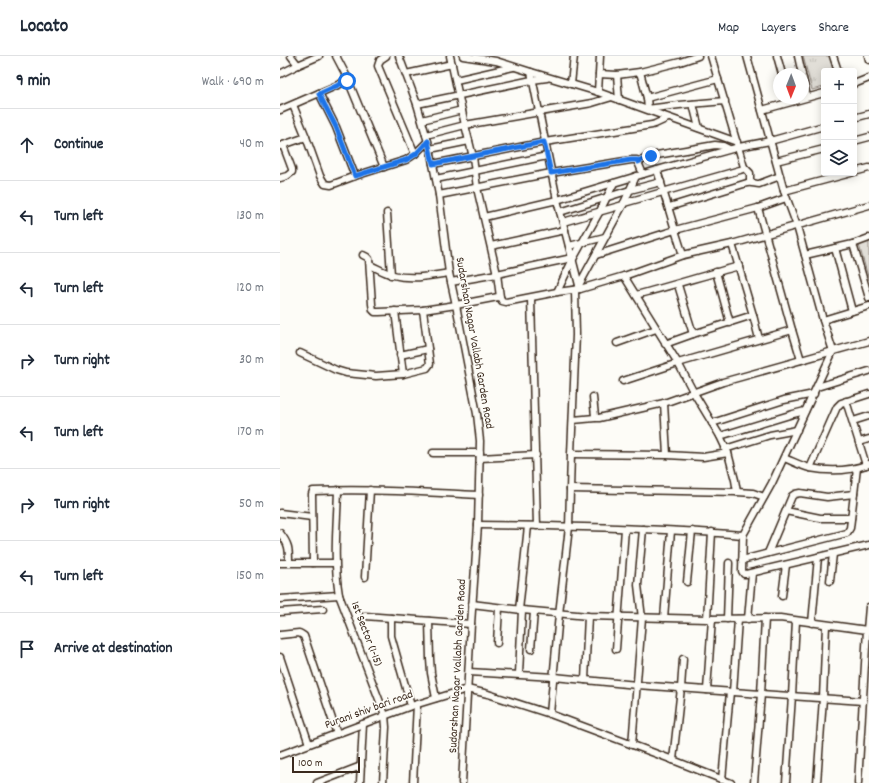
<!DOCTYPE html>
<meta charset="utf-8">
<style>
body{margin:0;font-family:Dekko,sans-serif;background:#f2f2f3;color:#1f2937}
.controls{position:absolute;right:12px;top:12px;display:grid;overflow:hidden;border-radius:4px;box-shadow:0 2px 10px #0003}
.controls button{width:36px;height:36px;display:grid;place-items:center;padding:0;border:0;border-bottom:1px solid #e0e1e3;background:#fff;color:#1f2937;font:20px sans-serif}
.compass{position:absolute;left:493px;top:12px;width:36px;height:36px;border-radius:50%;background:#fff;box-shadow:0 2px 10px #0003;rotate:181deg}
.scale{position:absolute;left:12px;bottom:10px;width:68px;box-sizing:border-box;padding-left:4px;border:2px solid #3b2a1e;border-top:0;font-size:11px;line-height:14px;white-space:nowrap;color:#3b2a1e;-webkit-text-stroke:3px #fdfcf7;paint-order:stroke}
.stop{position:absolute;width:12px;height:12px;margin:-9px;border:3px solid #1a73e8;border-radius:50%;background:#fff}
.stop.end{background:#1a73e8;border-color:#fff;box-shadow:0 1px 4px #0008}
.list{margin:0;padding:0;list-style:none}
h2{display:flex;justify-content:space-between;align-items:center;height:52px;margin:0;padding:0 16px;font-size:17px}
h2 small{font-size:13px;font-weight:400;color:#747a83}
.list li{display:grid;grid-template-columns:26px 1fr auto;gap:12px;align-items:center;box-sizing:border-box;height:72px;padding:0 16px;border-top:1px solid #e0e1e3}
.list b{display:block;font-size:15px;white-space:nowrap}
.list em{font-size:13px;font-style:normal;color:#747a83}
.icon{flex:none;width:22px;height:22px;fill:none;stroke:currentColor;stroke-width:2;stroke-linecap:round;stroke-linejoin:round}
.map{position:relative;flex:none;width:589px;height:727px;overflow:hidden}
header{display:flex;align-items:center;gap:24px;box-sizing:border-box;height:56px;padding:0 20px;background:#fff;border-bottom:1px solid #e0e1e3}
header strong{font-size:19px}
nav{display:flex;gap:22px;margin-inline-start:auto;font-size:14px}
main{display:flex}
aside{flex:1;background:#fff}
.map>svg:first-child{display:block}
.park{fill:url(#park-tufts);stroke:#8e847a}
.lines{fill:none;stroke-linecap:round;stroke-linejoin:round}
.minor-casing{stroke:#3b2a1e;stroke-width:9}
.minor{stroke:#fdfcf7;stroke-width:6}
.route{stroke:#1a73e8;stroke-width:5}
.labels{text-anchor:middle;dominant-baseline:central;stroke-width:3.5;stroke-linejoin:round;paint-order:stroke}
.street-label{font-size:12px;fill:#3b2a1e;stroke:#fdfcf7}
</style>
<header>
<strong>Locato</strong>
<nav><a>Map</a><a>Layers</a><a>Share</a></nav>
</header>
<main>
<aside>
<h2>9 min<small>Walk · 690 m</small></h2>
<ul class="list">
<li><svg class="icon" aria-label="ahead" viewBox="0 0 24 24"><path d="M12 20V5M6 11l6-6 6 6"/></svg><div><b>Continue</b></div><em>40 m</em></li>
<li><svg class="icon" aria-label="left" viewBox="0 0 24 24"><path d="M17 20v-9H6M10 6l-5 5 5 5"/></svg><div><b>Turn left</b></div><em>130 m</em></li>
<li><svg class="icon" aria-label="left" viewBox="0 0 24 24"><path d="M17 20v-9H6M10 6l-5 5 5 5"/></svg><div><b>Turn left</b></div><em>120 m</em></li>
<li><svg class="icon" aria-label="right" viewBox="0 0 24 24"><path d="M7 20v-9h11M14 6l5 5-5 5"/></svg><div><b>Turn right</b></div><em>30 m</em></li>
<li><svg class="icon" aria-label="left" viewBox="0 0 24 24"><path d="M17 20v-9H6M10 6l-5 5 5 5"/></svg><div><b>Turn left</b></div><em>170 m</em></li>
<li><svg class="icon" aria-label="right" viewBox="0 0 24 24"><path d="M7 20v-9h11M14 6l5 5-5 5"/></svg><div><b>Turn right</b></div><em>50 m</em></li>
<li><svg class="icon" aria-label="left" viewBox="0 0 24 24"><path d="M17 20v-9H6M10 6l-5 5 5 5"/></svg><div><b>Turn left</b></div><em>150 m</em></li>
<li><svg class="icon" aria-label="arrive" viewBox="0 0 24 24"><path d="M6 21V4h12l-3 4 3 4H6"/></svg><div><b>Arrive at destination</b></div></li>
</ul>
</aside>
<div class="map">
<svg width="589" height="727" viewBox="0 0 589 727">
<defs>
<pattern id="park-tufts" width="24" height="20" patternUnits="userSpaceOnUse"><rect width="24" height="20" fill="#e1ded7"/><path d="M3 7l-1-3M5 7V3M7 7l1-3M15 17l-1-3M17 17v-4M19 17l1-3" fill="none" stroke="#c2bfb8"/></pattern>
</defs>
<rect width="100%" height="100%" fill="#fdfcf7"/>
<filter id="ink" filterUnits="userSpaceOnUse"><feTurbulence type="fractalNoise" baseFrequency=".025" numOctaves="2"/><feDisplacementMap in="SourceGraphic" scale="8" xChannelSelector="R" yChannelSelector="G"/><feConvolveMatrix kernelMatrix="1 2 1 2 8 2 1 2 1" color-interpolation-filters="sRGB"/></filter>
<g filter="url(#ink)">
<g class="park">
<path d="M523 0H550L553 15H544V31L532 34Z"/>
<path d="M589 186V224L579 189Z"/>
</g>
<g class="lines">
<g class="minor-casing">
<g id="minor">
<path d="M11 0 18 9 39 0"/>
<path d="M106 0 100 4 98 10 135 98"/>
<path d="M119 0 137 48 150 93 159 139 169 217 176 249 197 358 200 385 198 469 191 568 182 727"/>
<path d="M170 0 185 69 193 101 197 132 217 218 220 241"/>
<path d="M183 0 216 5 251 16 277 144 300 233"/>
<path d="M467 0 504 135 517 170 543 264 553 295 492 427 463 479 462 515 464 518H466L589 489"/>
<path d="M497 0 502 18"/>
<path d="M518 0 522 18"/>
<path d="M553 0 558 15"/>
<path d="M588 0 589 4"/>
<path d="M251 16 318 36 373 56 457 86"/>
<path d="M360 16 367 42 368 53"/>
<path d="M0 18 18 9"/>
<path d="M126 18 172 8"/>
<path d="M319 18 337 19 360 16 400 6 418 0"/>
<path d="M337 19 339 44"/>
<path d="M523 22 527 41"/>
<path d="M68 24 104 111"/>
<path d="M176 24 233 11"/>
<path d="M291 28 294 0"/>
<path d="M574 28 589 22"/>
<path d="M318 36 320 0"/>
<path d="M39 37 56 71 75 120"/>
<path d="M367 42 374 40 438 23"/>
<path d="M137 48 252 24 267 22"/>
<path d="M413 48 419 72"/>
<path d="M13 49 26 81 40 120 45 128 51 129 75 120 126 104 135 98 148 85"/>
<path d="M367 53 399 49 445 45"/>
<path d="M0 54 67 25 68 24 66 19 56 0"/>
<path d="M482 54 544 37"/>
<path d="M574 62 589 58"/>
<path d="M142 64 182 54"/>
<path d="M146 79 185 69 312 47 332 41"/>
<path d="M574 85 589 81"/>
<path d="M0 90 26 81"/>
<path d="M150 93 189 85"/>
<path d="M496 105 544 93"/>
<path d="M358 106 371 100 435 89 443 90 449 93"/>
<path d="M153 108 265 86 372 69 375 68 388 62"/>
<path d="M464 111 470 117V126"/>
<path d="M377 114 395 174 403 199"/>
<path d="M574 116 589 112"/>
<path d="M0 122 7 120 12 116V113L3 89"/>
<path d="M156 123 267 100"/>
<path d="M504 135 571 117"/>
<path d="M159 139 271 117 351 104H357L363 118"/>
<path d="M344 147 460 114 463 113 464 111 431 0"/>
<path d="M389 151 467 127C472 126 475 128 479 128L500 120"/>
<path d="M478 152 506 142"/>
<path d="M280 156 350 134 381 126"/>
<path d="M107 157 111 219"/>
<path d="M204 161 277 144 377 114 459 91 490 85 544 70"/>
<path d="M283 166 343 149"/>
<path d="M452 188 473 259 479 283"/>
<path d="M573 188 589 242"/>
<path d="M211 190 285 174"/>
<path d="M289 190 325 181"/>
<path d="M555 192 572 255"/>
<path d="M83 199 87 201 89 203 92 248 93 254 95 256H99L143 254 176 249 218 241H220L222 245 226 246 277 236 300 233 344 220 398 307 414 337 440 380 448 397 455 424 457 436"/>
<path d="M316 199 395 174 478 152 512 274 521 304"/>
<path d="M525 199 573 188 589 182"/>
<path d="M90 209C97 212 105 217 113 219 131 224 151 220 169 217"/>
<path d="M436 216 450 267"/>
<path d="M344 220 403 199 452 188 589 149"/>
<path d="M171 226 217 218 292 202"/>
<path d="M299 229 344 147 356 120"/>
<path d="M398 229 413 278"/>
<path d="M277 236 293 203 320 155 334 127"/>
<path d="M356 239C391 230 425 219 459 210"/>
<path d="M251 242 257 470"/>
<path d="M115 255 123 318"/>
<path d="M543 264 589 250"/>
<path d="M337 287 376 273"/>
<path d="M385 288 413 278 473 259"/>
<path d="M20 297 56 314 66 317 96 320 123 318 147 312 150 308 143 254"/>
<path d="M120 299 148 293"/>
<path d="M343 325 398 307 512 274"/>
<path d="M537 331 589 315"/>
<path d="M313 341 315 360 317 362H319L384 347 443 326 589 285"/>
<path d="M566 345 586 409"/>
<path d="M384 347 387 399"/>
<path d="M293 364 315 362"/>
<path d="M573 365 589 360"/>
<path d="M432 367 504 344 534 338"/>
<path d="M440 380 513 358 525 355"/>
<path d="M579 386 589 383"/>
<path d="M445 393 490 379 517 374"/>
<path d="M153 397H200"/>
<path d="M291 398 387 399 423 401 448 397"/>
<path d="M200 402 256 399"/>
<path d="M504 402C512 405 521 410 530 412 550 416 570 415 589 408"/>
<path d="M530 412 557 351 561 347 589 338"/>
<path d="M290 433 457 436 473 437 484 441"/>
<path d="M58 434C57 469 53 504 59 539L105 659 106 671 103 727"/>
<path d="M506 455 540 462H571"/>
<path d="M0 457 32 461"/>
<path d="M198 469C287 470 375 472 463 479"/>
<path d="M0 477C9 488 9 493 9 506"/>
<path d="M488 497 512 440 515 438 520 437 547 441 574 438"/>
<path d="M462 504 567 477 570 472 577 412"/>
<path d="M0 507H55"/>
<path d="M33 507 32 438 33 435H34C89 433 144 436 199 439"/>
<path d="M85 521 90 434"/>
<path d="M550 525 553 498"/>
<path d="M407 526 412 475"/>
<path d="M502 540 506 509"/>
<path d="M0 543 59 539"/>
<path d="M192 548 242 554 308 560 427 563 500 562 587 574"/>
<path d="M239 554 248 470"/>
<path d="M0 556 43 553"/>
<path d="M85 560 191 568"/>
<path d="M111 562V580L131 650"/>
<path d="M384 562 391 475"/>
<path d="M427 563 432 476"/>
<path d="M447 563 449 507"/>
<path d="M468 563 472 517"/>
<path d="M149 565 150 603 151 617 156 642"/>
<path d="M532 567 538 501"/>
<path d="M0 579 19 577 21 578 24 580 57 678"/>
<path d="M217 587 219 552"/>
<path d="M251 593 254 556"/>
<path d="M336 593 345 473"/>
<path d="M0 601 29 688"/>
<path d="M189 616 274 621 357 629 481 638 583 645"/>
<path d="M239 618 242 554"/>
<path d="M305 624 308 560"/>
<path d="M427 634 432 563"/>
<path d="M453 636 458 563"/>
<path d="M270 658 279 558 289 471 291 398 296 279 295 234"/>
<path d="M352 689 362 562 358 529 363 473"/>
<path d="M0 699 131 650 187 633 208 638 270 658 393 704 451 727"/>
<path d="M393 704 401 632 403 603"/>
<path d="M442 724 450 636"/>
<path d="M37 727 81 710"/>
<path d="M80 727 83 668"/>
<path d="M133 727 137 648"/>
<path d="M474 727 481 638 485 562"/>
<path d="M506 727 512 640 516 565"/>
<path d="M537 727 543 642 546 569"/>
<path d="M578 727 587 574 589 551"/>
</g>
</g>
<use href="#minor" class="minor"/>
</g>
</g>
<g class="lines" filter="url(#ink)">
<path class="route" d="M67 25 39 38 56 71 75 120 126 104 136 98 148 85 153 108 264 86 271 117 351 104H357L358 106 371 100"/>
</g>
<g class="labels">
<g class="street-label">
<text transform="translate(194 287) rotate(80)">Sudarshan Nagar Vallabh Garden Road</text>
<text transform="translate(86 578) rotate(69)">1st Sector (1-15)</text>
<text transform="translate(178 610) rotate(-87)">Sudarshan Nagar Vallabh Garden Road</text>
<text transform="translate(89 654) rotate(-20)">Purani shiv bari road</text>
</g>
</g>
</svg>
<div class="controls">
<button>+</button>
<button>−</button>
<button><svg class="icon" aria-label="layers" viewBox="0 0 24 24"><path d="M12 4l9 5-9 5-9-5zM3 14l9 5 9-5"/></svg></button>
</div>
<svg class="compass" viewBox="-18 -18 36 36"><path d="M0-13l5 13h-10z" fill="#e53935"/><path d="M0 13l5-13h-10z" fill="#747a83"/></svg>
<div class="scale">100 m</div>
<div class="stop" style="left:67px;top:25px"></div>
<div class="stop end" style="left:371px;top:100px"></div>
</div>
</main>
